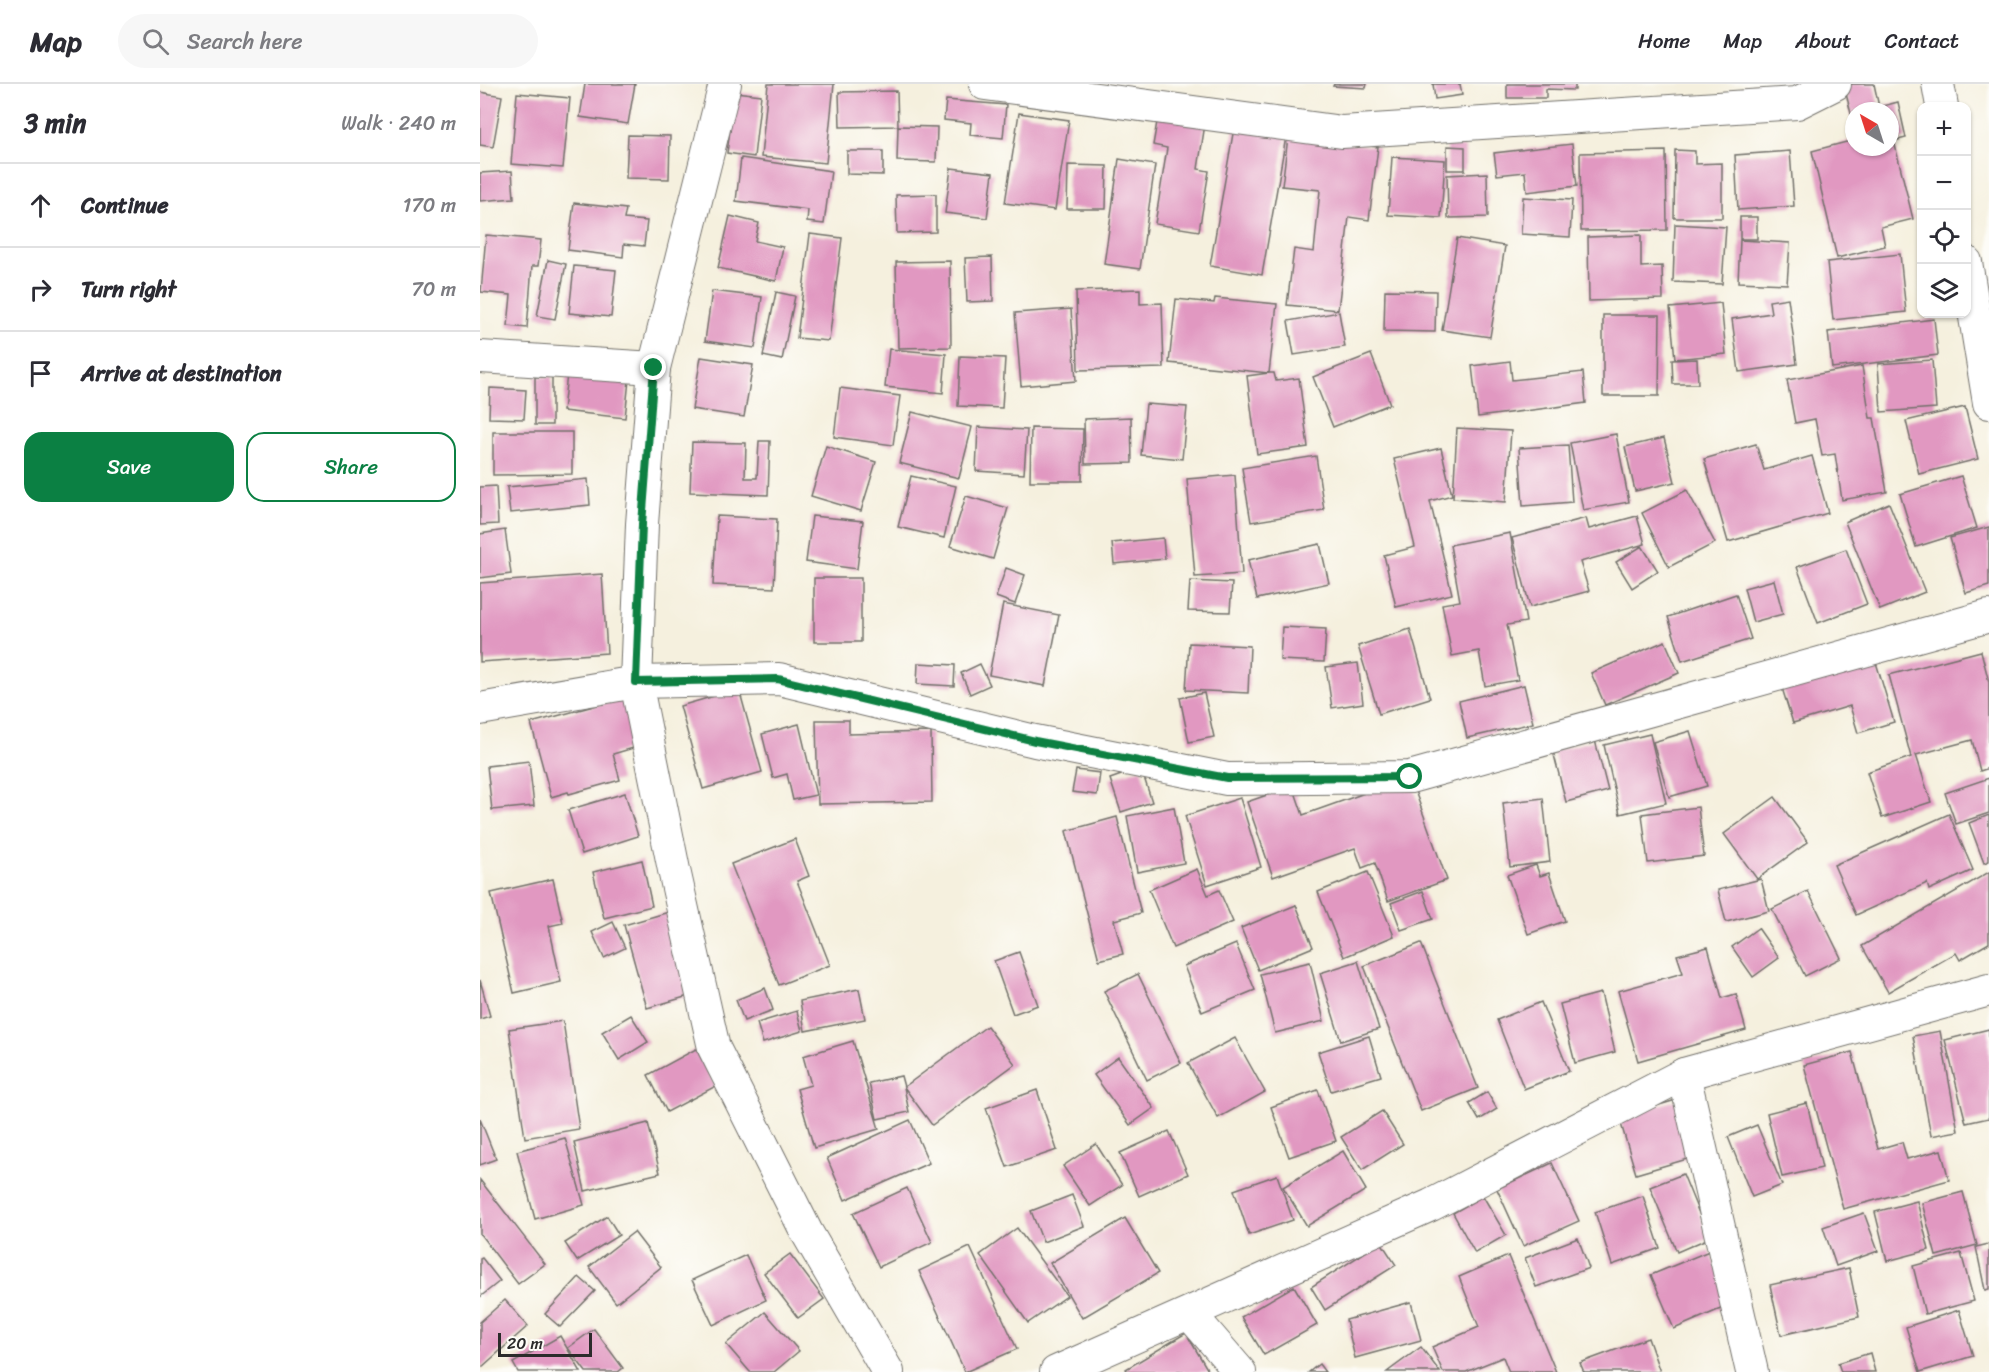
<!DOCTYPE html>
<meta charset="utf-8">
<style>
body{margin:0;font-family:Sriracha,sans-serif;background:#f7f7f7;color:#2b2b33}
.controls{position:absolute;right:18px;top:18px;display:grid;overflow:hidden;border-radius:12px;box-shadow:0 2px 4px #0004}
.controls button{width:54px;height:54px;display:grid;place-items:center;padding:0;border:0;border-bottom:2px solid #e1e1e2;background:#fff;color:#2b2b33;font:30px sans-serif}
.compass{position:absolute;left:1365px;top:18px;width:54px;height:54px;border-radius:50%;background:#fff;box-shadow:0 2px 4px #0004;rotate:321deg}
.scale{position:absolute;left:18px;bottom:15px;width:94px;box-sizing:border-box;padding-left:6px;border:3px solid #2b2b2b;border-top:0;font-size:16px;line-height:21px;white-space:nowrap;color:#2b2b2b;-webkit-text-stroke:4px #fdfcf7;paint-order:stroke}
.stop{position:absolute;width:18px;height:18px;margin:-14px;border:4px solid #0b8043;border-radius:50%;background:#fff}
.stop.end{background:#0b8043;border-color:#fff;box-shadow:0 2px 6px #0008}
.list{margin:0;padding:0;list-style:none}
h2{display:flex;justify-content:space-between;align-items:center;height:78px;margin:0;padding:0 24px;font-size:26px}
h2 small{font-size:20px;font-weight:400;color:#7c7c81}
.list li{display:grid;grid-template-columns:39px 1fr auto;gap:18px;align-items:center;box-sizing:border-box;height:84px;padding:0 24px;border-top:2px solid #e1e1e2}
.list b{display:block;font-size:22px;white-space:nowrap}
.list em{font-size:20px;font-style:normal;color:#7c7c81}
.actions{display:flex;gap:12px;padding:18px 24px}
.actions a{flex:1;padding:14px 0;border:2px solid #0b8043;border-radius:18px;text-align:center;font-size:21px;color:#0b8043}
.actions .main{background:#0b8043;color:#fff}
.icon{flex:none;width:33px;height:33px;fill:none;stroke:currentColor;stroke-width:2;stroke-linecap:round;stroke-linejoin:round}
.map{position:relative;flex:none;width:1509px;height:1288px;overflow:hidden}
header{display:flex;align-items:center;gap:36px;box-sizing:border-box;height:84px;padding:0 30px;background:#fff;border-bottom:2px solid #e1e1e2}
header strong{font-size:28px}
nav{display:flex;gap:33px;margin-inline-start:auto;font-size:21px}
.search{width:420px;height:54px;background:#f7f7f7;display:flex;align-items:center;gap:15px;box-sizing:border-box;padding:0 21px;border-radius:33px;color:#7c7c81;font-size:22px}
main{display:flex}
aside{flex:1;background:#fff}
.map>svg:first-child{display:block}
.building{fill:#e198c1}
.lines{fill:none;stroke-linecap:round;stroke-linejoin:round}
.minor-casing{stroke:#72706a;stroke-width:34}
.minor{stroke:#fff;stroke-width:32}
.route{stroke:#0b8043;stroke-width:8}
</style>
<header>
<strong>Map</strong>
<div class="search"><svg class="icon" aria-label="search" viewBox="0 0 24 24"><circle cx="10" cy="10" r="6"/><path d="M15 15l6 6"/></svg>Search here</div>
<nav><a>Home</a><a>Map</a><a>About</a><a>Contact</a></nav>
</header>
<main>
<aside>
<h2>3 min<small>Walk · 240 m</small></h2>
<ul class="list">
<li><svg class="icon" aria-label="ahead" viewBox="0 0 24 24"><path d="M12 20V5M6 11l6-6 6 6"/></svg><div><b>Continue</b></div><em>170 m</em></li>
<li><svg class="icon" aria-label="right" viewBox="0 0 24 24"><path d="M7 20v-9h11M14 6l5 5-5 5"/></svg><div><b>Turn right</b></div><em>70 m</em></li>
<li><svg class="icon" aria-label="arrive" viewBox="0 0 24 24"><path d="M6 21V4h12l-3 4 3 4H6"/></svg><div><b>Arrive at destination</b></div></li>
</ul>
<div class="actions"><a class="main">Save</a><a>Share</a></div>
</aside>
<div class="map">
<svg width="1509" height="1288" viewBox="0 0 1509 1288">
<rect width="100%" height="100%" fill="#fdfcf7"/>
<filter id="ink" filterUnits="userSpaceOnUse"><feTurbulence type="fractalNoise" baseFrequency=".0167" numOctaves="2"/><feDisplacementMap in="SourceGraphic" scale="12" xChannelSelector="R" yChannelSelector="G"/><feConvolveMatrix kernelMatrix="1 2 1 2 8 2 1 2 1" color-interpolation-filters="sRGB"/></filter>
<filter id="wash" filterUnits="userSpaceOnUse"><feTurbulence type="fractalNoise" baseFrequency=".008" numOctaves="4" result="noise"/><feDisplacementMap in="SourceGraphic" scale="24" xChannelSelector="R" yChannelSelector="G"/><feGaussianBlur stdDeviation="1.35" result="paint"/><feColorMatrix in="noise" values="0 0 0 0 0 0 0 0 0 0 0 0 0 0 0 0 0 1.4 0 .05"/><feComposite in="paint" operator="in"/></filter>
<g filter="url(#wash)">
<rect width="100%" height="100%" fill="#f5f0de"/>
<g id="blocks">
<g class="building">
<path d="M105 0H155L148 40 100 33Z"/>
<path d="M288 0H354L346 79 281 73Z"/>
<path d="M854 0H887L886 4 853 2Z"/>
<path d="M953 0H980L982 11 955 15Z"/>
<path d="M1027 0H1095V6L1066 5V14H1027Z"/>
<path d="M1369 0H1394L1399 23 1418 18 1426 54 1414 57 1433 135 1401 143 1405 162 1357 174 1332 67 1374 56V63H1410V27H1374L1373 38 1364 1Z"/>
<path d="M417 7 418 42 360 43 359 8Z"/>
<path d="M0 8 22 12 13 63 0 61Z"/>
<path d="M255 8 281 11 274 73 247 69Z"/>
<path d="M37 9 90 14 83 84 31 80Z"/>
<path d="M466 16 526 21 523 54 490 51 491 39 464 36Z"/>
<path d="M539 29 589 36 575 126 525 119Z"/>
<path d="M678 32 725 40 718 85 729 87 719 147 675 140 687 64 673 61Z"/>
<path d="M755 38 807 47 782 191 730 182Z"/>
<path d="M418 42 457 43 456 78 417 77Z"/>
<path d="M148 51 190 52 189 95 146 94Z"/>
<path d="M808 53 898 63 889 136 869 133 858 226 807 221 814 165 834 168 840 106 802 102Z"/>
<path d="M1092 60 1097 102 1047 108 1045 88 1017 91 1014 69Z"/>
<path d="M967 62 985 63V86H967Z"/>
<path d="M1195 66 1215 67V80L1242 79V134H1194Z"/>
<path d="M367 67H403V91L367 90Z"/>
<path d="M1186 67 1187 146 1101 147 1100 69Z"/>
<path d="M1310 67 1314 122 1258 126 1255 71Z"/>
<path d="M912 73 965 76 961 134 908 131Z"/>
<path d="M261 74 351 87 344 140 327 138 328 126 256 117Z"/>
<path d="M639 75 675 81 660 185 624 180Z"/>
<path d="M588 81 627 82 626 125H587Z"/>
<path d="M471 84 513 89 507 134 465 129Z"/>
<path d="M32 87 34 114 0 117V89Z"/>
<path d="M1007 89 1008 133 968 134 967 91Z"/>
<path d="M456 110V148L417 149 416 111Z"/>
<path d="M1043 113 1092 116 1090 153 1041 150Z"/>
<path d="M94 119 146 125 144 135 167 137 164 162 144 160 143 173 88 166Z"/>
<path d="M250 132 279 139 275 157 303 163 296 197 238 184Z"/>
<rect x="1260" y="133" width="17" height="22"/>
<path d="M1195 140 1246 143 1242 200 1193 198Z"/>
<path d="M330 150 362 154 349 257 317 254Z"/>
<path d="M6 151 61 156 58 182H52L47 244 28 242 31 211 1 208Z"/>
<path d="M1161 151V183L1182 182 1183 215 1109 217 1108 153Z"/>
<path d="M977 154 1025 162 1010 253 962 246Z"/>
<path d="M1260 156 1310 159 1307 200 1258 198Z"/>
<path d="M1420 170 1426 228 1353 236 1347 178Z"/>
<path d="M512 173 513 217 487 218 485 174Z"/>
<path d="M68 176 86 180 75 235 57 232Z"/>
<path d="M470 177 471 263 418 264 416 178Z"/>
<path d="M94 182 136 186 131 233 89 229Z"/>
<path d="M660 205V220L682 219 684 284 598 286 596 207Z"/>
<path d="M905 206 956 207 955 248 904 247Z"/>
<path d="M232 207 282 213 275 264 225 257Z"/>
<path d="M296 208 315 212 302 276 283 272Z"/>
<path d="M735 214 797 220 789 289 689 279 696 215 734 219Z"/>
<path d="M1308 214 1317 280 1259 288 1252 235 1291 229 1289 217Z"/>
<path d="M1241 219 1246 270 1195 275 1190 224Z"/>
<path d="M591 225 596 297 541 302 535 229Z"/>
<path d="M859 228 865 263 814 271 808 237Z"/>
<path d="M1123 231H1180L1179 312H1123Z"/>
<path d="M1454 235 1458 271 1352 284 1348 248Z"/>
<path d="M409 265 466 270 463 309 405 303Z"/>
<path d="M891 270 910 320 853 343 833 293Z"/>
<path d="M480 272 525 274 522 324 478 322Z"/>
<path d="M221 273 273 281 264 333 212 325Z"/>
<path d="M1217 275 1218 300H1193L1192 276Z"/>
<path d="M1452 276 1456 324 1401 328 1398 280Z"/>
<path d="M1030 277 1032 296 1103 288 1106 319 998 333 992 282Z"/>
<path d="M1382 282 1390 334H1394L1407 408 1362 416 1355 370 1342 372 1335 335 1315 339 1307 296Z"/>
<path d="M789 289H794L796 297 819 294 828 363 777 370 767 292Z"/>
<path d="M87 290 149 296 145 334 83 327Z"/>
<rect x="55" y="293" width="17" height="48"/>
<path d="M10 304 46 306 44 335 9 334Z"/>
<path d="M360 304 420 312 413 361 354 353Z"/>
<path d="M666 320 707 323 702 375 661 371Z"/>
<path d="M1485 323 1498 375 1439 390 1426 337Z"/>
<path d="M432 328 492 343 479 394 419 379Z"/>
<path d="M651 333 652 379 605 380 604 335Z"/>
<path d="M498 343 547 346 544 390 496 387Z"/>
<path d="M551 344 603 345 602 397H550Z"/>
<path d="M977 344 1031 347 1026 418 973 414Z"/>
<path d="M13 348H92V390L13 391Z"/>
<path d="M1136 350 1149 418 1103 426 1090 359Z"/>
<path d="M1184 354 1195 398 1155 407 1145 363Z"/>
<path d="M279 357H290L288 411 210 408 212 358 266 359 265 394H277Z"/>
<path d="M1276 360 1284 386 1332 372 1348 429 1248 458 1224 375Z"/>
<path d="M1088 361 1092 418 1043 422 1039 364Z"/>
<path d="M346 362 396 378 381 427 331 412Z"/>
<path d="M961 364 972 411 950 417 972 510 916 523 904 471 935 463 914 375Z"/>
<path d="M836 372 844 426 771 438 762 384Z"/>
<path d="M755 391 762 490 715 493 707 395Z"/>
<path d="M431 392 476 402 464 454 418 443Z"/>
<path d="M1481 392 1497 444 1436 463 1420 410Z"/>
<path d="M108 395 110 421 30 429 27 403Z"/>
<path d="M16 402 18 440 0 441V403Z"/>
<path d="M1207 406 1235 459 1189 483 1162 429Z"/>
<path d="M486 412 528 424 513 475 470 462Z"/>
<path d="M1409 419 1445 508 1400 526 1365 438Z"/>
<path d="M237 432 297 435 294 504 233 501Z"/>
<path d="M332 432 383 437 377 485 326 478Z"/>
<path d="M1157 432 1165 460 1100 478 1109 507 1050 523 1032 454 1106 434 1109 445Z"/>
<path d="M1509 443V502L1486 509 1470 454Z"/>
<path d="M25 446 31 490 0 494V450Z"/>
<path d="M1030 449 1046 538 1027 541 1038 596 1005 602 999 567 972 572 962 520 980 517 970 461Z"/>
<path d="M683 454 685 475 634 480 632 459Z"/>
<path d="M840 460 849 499 777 515 768 476Z"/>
<path d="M1162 462 1178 487 1152 504 1136 478Z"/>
<path d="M1366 465 1387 520 1338 539 1317 483Z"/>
<path d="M526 484 545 491 535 520 516 513Z"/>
<path d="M122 490 127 569 0 578V499Z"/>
<rect x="334" y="494" width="47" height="64"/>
<path d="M1294 496 1303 530 1273 538 1264 504Z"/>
<path d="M710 497 752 499 750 528 708 527Z"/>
<path d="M1256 510 1271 555 1202 577 1188 533Z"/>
<path d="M523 520 579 531 565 602 509 591Z"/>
<path d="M802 543 846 545 844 578 800 576Z"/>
<path d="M930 545 950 614 899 630 878 562Z"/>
<path d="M1185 557 1199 589 1125 621 1111 589Z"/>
<path d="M709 559 770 562 768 609 706 606Z"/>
<path d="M1501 567 1509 598V684L1500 687 1492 656 1436 671 1451 718 1402 734 1387 688 1431 673 1409 591Z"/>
<path d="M1395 575 1414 638 1378 649 1370 622 1313 639 1302 604Z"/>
<path d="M438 579 475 581 474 602 437 600Z"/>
<path d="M878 579 883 619 852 624 846 583Z"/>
<path d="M500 580 510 601 490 610 481 589Z"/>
<path d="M1044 601 1053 639 987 654 979 617Z"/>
<path d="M259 605 282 688 223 705 200 622Z"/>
<path d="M724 609 734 653 709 658 700 614Z"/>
<path d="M147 613 160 662 133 670 140 696 89 710 88 708 71 713 51 639Z"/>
<path d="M336 636H369V650L451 648 452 718 338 720Z"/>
<path d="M319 640 336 711 313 716 307 690 293 694 282 650Z"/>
<path d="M1210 647 1227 702 1189 713 1173 658Z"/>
<path d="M1170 650 1186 719 1140 730 1124 661Z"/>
<path d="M1115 656 1128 707 1086 718 1073 667Z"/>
<path d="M49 677 54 722 12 726 7 682Z"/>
<path d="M661 684 672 718 641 728 630 695Z"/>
<path d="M596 686 620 689 617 711 592 708Z"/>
<path d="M930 693 967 796 908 817 895 779 882 784 875 764 793 793 767 718 813 702 823 731Z"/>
<path d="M1509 694V729L1476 740 1465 709Z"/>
<path d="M145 709 158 752 102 770 88 726Z"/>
<path d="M1295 713 1328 758 1277 795 1244 750Z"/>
<path d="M760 714 781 783 727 801 705 732Z"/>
<path d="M1063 714 1070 778 1030 783 1023 719Z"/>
<path d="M694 723 704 779 657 788 647 732Z"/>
<path d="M1218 723 1224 772 1168 779 1162 730Z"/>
<path d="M1469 730 1493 786 1449 806 1447 799 1376 831 1354 781Z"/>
<path d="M1509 731V777L1504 779 1489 739Z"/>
<path d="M637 733 661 829 634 836 643 870 619 876 586 747Z"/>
<path d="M315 755 329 792 317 797 350 881 299 901 251 780Z"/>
<path d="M162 776 172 822 124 834 113 788Z"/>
<path d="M1056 781 1060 792 1069 789 1085 837 1048 850 1027 791Z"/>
<path d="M717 785 728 811 739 806 753 838 693 864 669 806Z"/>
<path d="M888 788 914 852 864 873 838 808Z"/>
<path d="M1509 788V859L1480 876 1476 869 1408 908 1382 862Z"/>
<path d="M73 795 83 839 69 842 81 898 34 909 11 809Z"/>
<path d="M1281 795 1289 827 1246 838 1238 806Z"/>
<path d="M943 807 953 835 921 846 911 819Z"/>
<path d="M1328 807 1361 874 1325 892 1292 825Z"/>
<path d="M816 821 833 863 778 886 761 844Z"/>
<path d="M189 828 212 911 167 924 144 841Z"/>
<path d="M133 838 145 864 124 874 112 848Z"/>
<path d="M1278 844 1299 874 1273 893 1252 863Z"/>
<path d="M941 859 998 1004 941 1027 884 882Z"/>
<path d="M756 860 775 906 722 928 704 882Z"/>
<path d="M1228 863 1242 914 1256 910 1266 946 1158 977 1138 907 1203 889 1197 871Z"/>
<path d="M539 868 558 921 533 930 514 877Z"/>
<path d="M878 877 899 945 861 957 840 889Z"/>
<path d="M830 878 844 937 795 949 780 890Z"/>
<path d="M658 890 701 979 667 996 624 907Z"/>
<path d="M0 896 10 932 0 935Z"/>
<path d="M285 904 293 926 264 937 256 916Z"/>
<path d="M379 905 385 935 325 947 320 917Z"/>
<path d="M1121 909 1135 968 1095 979 1080 920Z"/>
<path d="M1061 918 1089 987 1044 1005 1017 936Z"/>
<path d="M317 927 322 947 283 959 277 939Z"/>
<path d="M151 931 168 958 139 976 122 948Z"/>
<path d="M83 937 99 1045 45 1054 29 945Z"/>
<path d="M507 942 535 980 452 1041 424 1003 429 1028 397 1035 389 999 421 992 424 1003Z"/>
<path d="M1509 945V1034L1486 1039 1465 956Z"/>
<path d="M1460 947 1478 1047 1451 1052 1433 952Z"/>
<path d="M889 952 901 992 851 1007 838 968Z"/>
<path d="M755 954 785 1008 738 1034 708 979Z"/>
<path d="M373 957 399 1045 334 1064 317 1005 331 1001 323 972Z"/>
<path d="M216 965 236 1002 187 1028 168 991Z"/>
<path d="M1372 968 1398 1065 1422 1058 1427 1075 1461 1066 1469 1096 1363 1125 1324 981Z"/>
<path d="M638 973 674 1024 650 1041 614 991Z"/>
<path d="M557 1006 577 1066 527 1083 506 1024Z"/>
<path d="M838 1006 856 1057 809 1073 791 1023Z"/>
<path d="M1007 1008 1017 1025 999 1036 989 1019Z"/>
<path d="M1196 1016 1214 1073 1156 1090 1139 1033Z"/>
<path d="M1327 1019 1342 1084 1302 1093 1287 1029Z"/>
<path d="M902 1027 923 1060 882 1086 861 1053Z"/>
<path d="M0 1035 16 1075 0 1081Z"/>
<path d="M430 1036 449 1079 365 1116 347 1074Z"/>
<path d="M168 1039 180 1089 105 1107 94 1058Z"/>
<path d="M1277 1041 1302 1101 1272 1113 1248 1053Z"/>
<path d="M689 1047 708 1090 659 1112 640 1069Z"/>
<path d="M85 1054 104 1121 55 1135 37 1067Z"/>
<path d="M616 1060 642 1101 610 1122 583 1082Z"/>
<path d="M863 1067 886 1106 827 1142 803 1103Z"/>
<path d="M1072 1079 1099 1137 1043 1162 1017 1105Z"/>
<path d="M1203 1090 1229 1154 1197 1168 1170 1103Z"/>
<path d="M797 1091 813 1136 769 1151 754 1106Z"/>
<path d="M0 1096 65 1180 38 1200 0 1150Z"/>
<path d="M427 1104 452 1158 399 1183 373 1129Z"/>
<path d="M1483 1108 1497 1161 1456 1172 1442 1119Z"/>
<path d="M592 1111 604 1142 563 1158 551 1127Z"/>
<path d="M1003 1112 1026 1151 995 1169 973 1129Z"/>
<path d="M1163 1112 1180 1164 1132 1181 1115 1128Z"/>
<path d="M1437 1117 1449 1166 1407 1177 1395 1128Z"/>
<path d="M1384 1129 1398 1167 1356 1182 1343 1143Z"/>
<path d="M127 1132 139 1151 97 1177 85 1159Z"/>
<path d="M645 1134 678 1189 602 1234 570 1179Z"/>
<path d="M537 1144 587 1212 548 1239 500 1171Z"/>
<path d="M154 1148 181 1183 136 1219 109 1183Z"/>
<path d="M1098 1154 1109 1184 1056 1203 1045 1174Z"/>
<path d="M901 1158 916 1181 845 1226 831 1203Z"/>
<path d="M1509 1160V1205L1505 1206 1496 1163Z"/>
<path d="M490 1163 537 1265 485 1288 439 1187Z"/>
<path d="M1229 1167 1252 1220 1194 1245 1171 1191Z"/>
<path d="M1481 1169 1494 1217 1445 1230 1433 1182Z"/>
<path d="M310 1170 344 1215 318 1234 284 1189Z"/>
<path d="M266 1171 286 1216 233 1241 212 1196Z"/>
<path d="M1028 1172 1076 1288H1029L1023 1273 986 1288H963L952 1263 999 1243 979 1193Z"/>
<path d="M2 1174 20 1197 0 1213V1175Z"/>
<path d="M1369 1184 1379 1233 1301 1251 1290 1201Z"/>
<path d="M99 1193 115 1207 80 1243 65 1230Z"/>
<path d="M814 1202 837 1241 784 1271 761 1233Z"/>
<path d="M25 1216 48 1242 2 1283 0 1281V1238Z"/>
<path d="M931 1218 941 1256 875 1274 866 1236Z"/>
<path d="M1479 1226 1493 1272 1440 1288 1426 1243Z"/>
<path d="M285 1228 319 1267 294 1288H270L246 1260Z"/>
<path d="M114 1245 143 1284 138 1288H106L88 1264Z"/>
<path d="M706 1249 729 1288H648L646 1285Z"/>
<path d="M80 1252 101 1288H38L33 1279Z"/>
<path d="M1168 1254 1180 1288H1104L1100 1279Z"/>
<path d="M941 1263 960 1288H907Z"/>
<path d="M1390 1269 1395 1288H1361L1358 1279Z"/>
<path d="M839 1280 845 1288H829Z"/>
</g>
</g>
</g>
<g filter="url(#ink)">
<use href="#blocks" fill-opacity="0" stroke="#72706a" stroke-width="1.5"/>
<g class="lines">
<g class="minor-casing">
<g id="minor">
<path d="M245 0 174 284 162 440 156 598 194 786 234 964 326 1147 408 1288"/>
<path d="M505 0 862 48 1317 19 1355 0"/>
<path d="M1458 0 1462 22"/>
<path d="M1486 178 1509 319"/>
<path d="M0 273 174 284"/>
<path d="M0 625 156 598 299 595 555 657 747 695 930 693 1509 532"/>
<path d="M1204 990 1272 1288"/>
<path d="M710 1230 760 1288"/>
<path d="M576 1288 951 1121 1204 990 1509 906"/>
</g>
</g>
<use href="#minor" class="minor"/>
</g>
</g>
<g class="lines" filter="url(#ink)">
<path class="route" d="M174 284 162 440 156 598 298 595 555 657 747 694 930 693"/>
</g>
</svg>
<div class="controls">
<button>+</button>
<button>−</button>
<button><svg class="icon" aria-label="locate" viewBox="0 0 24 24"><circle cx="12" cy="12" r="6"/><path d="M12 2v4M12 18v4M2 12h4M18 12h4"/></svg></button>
<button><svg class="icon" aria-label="layers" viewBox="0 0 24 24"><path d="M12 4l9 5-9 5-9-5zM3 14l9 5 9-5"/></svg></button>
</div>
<svg class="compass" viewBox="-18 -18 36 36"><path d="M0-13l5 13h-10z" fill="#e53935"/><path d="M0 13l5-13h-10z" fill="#7c7c81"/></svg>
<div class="scale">20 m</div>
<div class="stop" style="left:930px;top:693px"></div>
<div class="stop end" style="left:174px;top:284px"></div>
</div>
</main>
